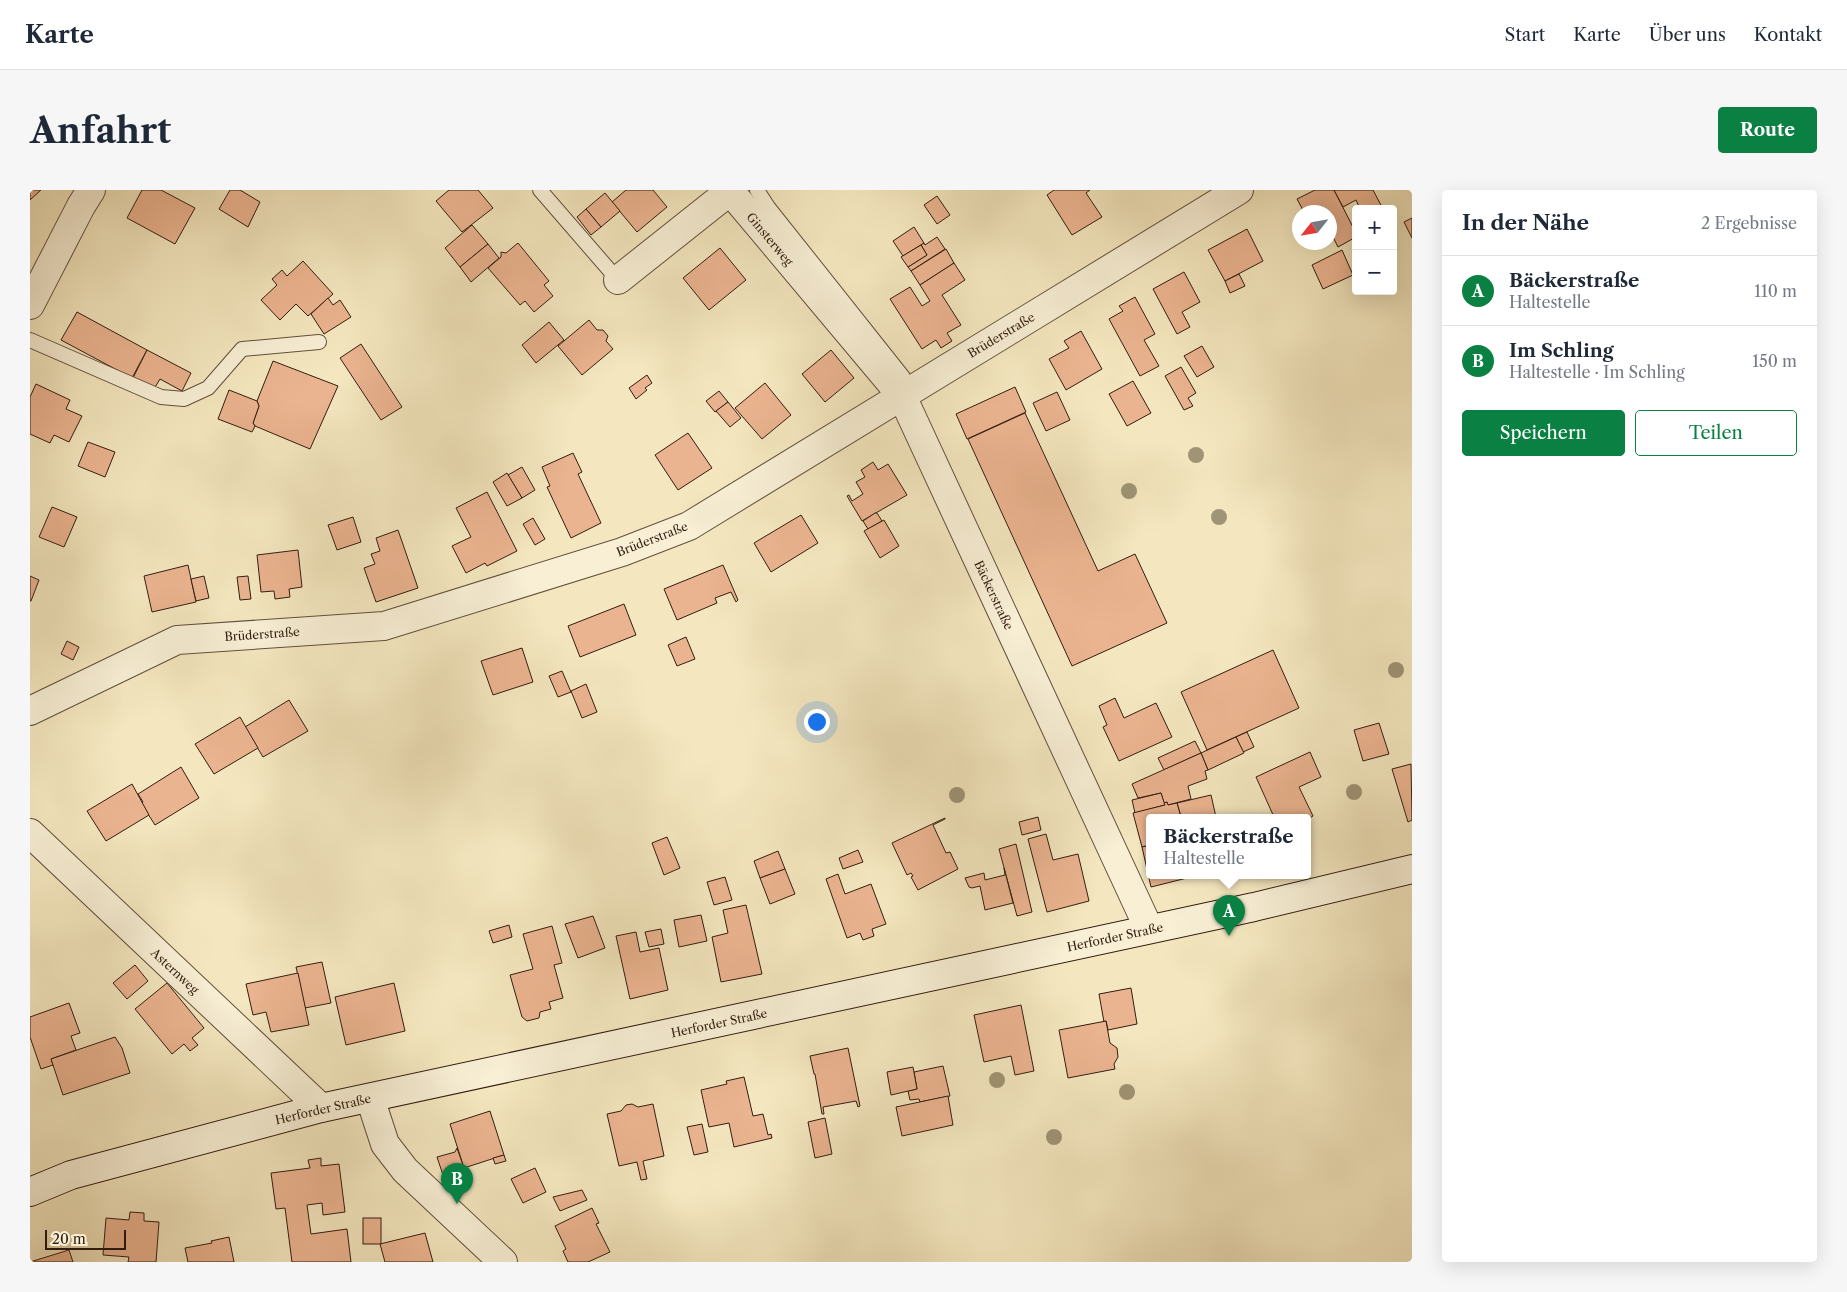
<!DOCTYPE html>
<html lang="de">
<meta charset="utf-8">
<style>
body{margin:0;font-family:"Libre Caslon Text",serif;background:#f6f6f7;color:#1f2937}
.controls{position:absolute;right:15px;top:15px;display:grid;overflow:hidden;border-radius:5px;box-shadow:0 5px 20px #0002}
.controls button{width:45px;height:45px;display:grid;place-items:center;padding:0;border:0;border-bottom:1px solid #e0e1e3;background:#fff;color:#1f2937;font:25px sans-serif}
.compass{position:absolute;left:1262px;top:15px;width:45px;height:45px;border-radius:50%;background:#fff;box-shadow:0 5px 20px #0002;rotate:239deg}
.scale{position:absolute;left:15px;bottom:12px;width:81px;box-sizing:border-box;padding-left:5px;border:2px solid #321d10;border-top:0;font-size:14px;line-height:18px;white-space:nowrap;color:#321d10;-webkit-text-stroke:4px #f8efd5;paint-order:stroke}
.you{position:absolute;left:786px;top:531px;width:18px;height:18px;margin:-12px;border:4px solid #fff;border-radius:50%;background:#1a73e8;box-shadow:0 0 0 8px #1a73e833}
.badge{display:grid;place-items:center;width:32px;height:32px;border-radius:50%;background:#0b8043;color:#fff;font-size:16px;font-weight:700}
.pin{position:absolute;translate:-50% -41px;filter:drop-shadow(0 1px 2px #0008)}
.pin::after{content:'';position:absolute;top:26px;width:18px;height:15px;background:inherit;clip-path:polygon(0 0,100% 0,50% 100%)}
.popup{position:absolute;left:1116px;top:624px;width:165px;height:65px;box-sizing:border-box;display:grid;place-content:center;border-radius:5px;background:#fff;filter:drop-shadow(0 1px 4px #0005);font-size:16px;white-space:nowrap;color:#747a83}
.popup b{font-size:19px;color:#1f2937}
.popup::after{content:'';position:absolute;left:50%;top:100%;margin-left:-10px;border:10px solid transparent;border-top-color:#fff}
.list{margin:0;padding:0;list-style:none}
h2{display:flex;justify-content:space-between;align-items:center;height:65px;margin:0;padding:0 20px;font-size:21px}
h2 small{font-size:16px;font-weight:400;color:#747a83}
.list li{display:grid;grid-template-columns:32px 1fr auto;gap:15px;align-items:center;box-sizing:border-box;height:70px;padding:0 20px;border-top:1px solid #e0e1e3}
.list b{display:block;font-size:19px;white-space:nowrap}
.list p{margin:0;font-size:16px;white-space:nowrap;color:#747a83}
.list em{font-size:16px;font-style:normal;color:#747a83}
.actions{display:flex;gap:10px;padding:15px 20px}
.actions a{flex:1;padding:11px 0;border:1px solid #0b8043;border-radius:5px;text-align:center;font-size:18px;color:#0b8043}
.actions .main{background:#0b8043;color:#fff}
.map{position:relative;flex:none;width:1382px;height:1072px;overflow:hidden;border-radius:5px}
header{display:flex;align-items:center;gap:30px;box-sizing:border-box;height:70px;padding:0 25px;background:#fff;border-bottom:1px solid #e0e1e3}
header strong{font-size:24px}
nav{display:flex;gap:28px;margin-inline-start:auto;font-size:18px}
.intro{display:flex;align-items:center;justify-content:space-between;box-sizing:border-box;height:120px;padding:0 30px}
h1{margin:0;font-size:35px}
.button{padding:12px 22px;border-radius:5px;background:#0b8043;color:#fff;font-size:18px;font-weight:700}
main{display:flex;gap:30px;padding:0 30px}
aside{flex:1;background:#fff;border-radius:5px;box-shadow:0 5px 20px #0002}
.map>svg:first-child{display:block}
.building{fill:#ebb490;stroke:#321d10}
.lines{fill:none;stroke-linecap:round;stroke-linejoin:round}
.service-casing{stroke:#62503c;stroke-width:16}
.minor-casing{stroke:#62503c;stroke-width:30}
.secondary-casing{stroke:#321d10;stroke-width:30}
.service{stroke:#f8efd5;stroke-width:14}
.minor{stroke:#f8efd5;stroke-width:28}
.secondary{stroke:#f8efd5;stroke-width:28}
.tree{fill:#9f9475}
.labels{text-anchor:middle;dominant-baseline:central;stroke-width:5;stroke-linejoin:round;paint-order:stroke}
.street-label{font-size:12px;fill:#321d10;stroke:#f8efd5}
</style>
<header>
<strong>Karte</strong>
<nav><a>Start</a><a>Karte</a><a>Über uns</a><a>Kontakt</a></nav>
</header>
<div class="intro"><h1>Anfahrt</h1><a class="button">Route</a></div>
<main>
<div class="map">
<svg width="1382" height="1072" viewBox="0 0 1382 1072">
<rect width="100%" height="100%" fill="#f4e7bf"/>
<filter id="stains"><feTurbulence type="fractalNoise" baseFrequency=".004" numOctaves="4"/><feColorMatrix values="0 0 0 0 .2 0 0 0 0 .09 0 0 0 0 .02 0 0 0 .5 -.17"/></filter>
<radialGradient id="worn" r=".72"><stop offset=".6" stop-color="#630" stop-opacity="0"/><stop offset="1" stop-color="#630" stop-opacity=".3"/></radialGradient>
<g class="building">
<path d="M0 0H11L0 10Z"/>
<path d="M112 0H131L165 18 145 54 97 28Z"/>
<path d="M200 0H210L230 12 218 37 189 19Z"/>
<path d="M419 0H448L463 18 432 42 406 11Z"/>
<path d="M596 0H623L637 17 607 42 582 12Z"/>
<path d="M1024 0H1060L1056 3 1072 27 1042 45 1017 5Z"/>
<path d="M1285 0H1304L1326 43V47L1308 57 1300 41V22H1274L1267 9Z"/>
<path d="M1304 0H1343L1353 19H1330L1326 10 1313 17Z"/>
<path d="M575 3 590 21 571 37 556 19Z"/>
<path d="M907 6 920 25 907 34 894 15Z"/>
<path d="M556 19 571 37 561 45 547 27Z"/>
<path d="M1382 28V48L1374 32Z"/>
<path d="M442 35 458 54 430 77 415 58Z"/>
<path d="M884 37 894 53 873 66 863 51Z"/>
<path d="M1217 39 1233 71 1195 91 1178 60Z"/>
<path d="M907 47 915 59 881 81 878 77 897 65 891 55 894 53 895 55Z"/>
<path d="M488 53 519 91 514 95 523 106 504 122 495 111 490 115 458 78 471 67V62L476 63Z"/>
<path d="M458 54 469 68 441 92 430 77Z"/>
<path d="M891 55 897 65 878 77 871 67Z"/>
<path d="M690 58 716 90 679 120 653 88Z"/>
<path d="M916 59 924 73 890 95 881 81Z"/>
<path d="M1312 60 1323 85 1293 99 1282 75Z"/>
<path d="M273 71 303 104 278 126 266 114 250 130 231 110 247 95 242 89 252 80 257 86Z"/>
<path d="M924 73 935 90 912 105 931 135 917 143 922 151 911 158 906 150 892 159 860 109 880 97 892 116 900 111 890 95Z"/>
<path d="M1154 82 1170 112 1152 122 1160 137 1147 144 1123 99Z"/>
<path d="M1209 84 1215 96 1200 103 1195 91Z"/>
<path d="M1105 107 1125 144 1114 150 1129 176 1110 186 1079 129 1093 121 1089 116Z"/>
<path d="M298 108 303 115 310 110 321 127 294 144 281 124Z"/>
<path d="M47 122 117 160 102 188 31 150Z"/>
<path d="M559 130 567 140H573L578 146 576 151 583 159 552 185 528 156Z"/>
<path d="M519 132 534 150 506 173 492 155Z"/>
<path d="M1051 141 1072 179 1036 200 1019 169 1039 158 1034 151Z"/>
<path d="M331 154 372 217 351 230 310 168Z"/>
<path d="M1172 156 1184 177 1167 187 1154 166Z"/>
<path d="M117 160 161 183 152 201 130 189 124 199 103 188Z"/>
<path d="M801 160 824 188 795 212 772 184Z"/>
<path d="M243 171 308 196 280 259 225 236 223 233 229 216 227 211Z"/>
<path d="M1151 177 1166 203 1158 208 1163 216 1154 220 1135 186Z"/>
<path d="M617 185 622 193 615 198 617 200 606 209 599 198Z"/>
<path d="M1103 191 1121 223 1097 236 1079 204Z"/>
<path d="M735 193 761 225 732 249 705 218Z"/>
<path d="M6 194 40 210 36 219 52 226 39 252 24 245 20 253 0 244V207Z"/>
<path d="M985 197 996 222 937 249 926 224Z"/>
<path d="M199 200 227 211 229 216 223 233 225 236 222 242 188 229Z"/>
<path d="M689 201 698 212 685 222 676 211Z"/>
<path d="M1027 202 1040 230 1016 241 1003 213Z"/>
<path d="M698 212 711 228 700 237 686 221Z"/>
<path d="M995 223 1068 381 1105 364 1137 433 1042 476 938 249Z"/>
<path d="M658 243 682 278 648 300 625 265Z"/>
<path d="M58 252 85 262 75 287 48 276Z"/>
<path d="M543 263 552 282 548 284 571 333 541 348 517 297 520 296 512 277Z"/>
<path d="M843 272 848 280 858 274 877 305 832 331 817 306 819 305 822 311 833 304 826 292 835 287 831 280Z"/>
<path d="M492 277 505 300 492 308 478 285Z"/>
<path d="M477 283 492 308 477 316 463 292Z"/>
<path d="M457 302 487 361 457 376 455 373 436 383 422 356 441 347 426 318Z"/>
<path d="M22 317 47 327 34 357 9 347Z"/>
<path d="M845 323H847L852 331 838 339 833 331Z"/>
<path d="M771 325 788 353 741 382 724 353Z"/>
<path d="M323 327 331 352 307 360 298 335Z"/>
<path d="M503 328 515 349 505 355 493 334Z"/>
<path d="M854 330 869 356 850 368 834 341Z"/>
<path d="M368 340 388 398 346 412 334 378 345 374 341 364 350 361 346 348Z"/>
<path d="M268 360 272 397 259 399 260 407 245 409 244 401 231 402 227 365Z"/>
<path d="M158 375 166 412 122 422 114 386Z"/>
<path d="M693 375 708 410 706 412 701 402 685 408 687 413 647 430 634 399Z"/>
<path d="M0 386 9 390 1 411H0Z"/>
<path d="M174 386 179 408 166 411 161 389Z"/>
<path d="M218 386 221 409 210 410 207 387Z"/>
<path d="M594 414 606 445 550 467 538 436Z"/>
<path d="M656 447 665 469 647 476 638 455Z"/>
<path d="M37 451 49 457 43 470 31 464Z"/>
<path d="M492 458 503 492 463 505 451 471Z"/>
<path d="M1243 460 1269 518 1177 560 1151 502Z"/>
<path d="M532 481 541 502 528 507 519 486Z"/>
<path d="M556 494 567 522 552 528 541 501Z"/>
<path d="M1085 508 1094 528 1126 513 1142 547 1089 571 1073 537 1077 535 1069 516Z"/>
<path d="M259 510 278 541 233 567 215 537Z"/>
<path d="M210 527 228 558 184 584 165 554Z"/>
<path d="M1349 533 1359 564 1333 571 1324 540Z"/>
<path d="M1217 542 1224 557 1213 562 1206 547Z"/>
<path d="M1206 547 1214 563 1178 580 1171 563Z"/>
<path d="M1165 551 1171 563 1134 580 1128 568Z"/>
<path d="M1280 562 1291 587 1269 597 1283 626 1278 629V627H1244L1226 587Z"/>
<path d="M1171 563 1178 580 1175 581 1177 589 1158 596 1161 609 1138 615 1137 612 1134 613 1131 603 1108 608 1102 594Z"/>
<path d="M1381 574 1382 630 1378 632 1362 579Z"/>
<path d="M151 577 169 608 125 635 111 613 113 612 108 604Z"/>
<path d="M102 594 119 625 76 651 57 621Z"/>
<path d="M1131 603 1135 615 1105 623 1102 610Z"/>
<path d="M1181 605 1186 627H1151L1147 613Z"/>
<path d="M1137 612 1138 615 1147 613 1151 627H1120V655L1112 657 1103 623 1135 615 1134 613Z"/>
<path d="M1008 627 1011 640 992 645 989 632Z"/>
<path d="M915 628V629L903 635 916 663 920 662 928 679 888 700 881 687 883 686 881 683 877 685 862 653Z"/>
<path d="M1016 644 1023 670 1048 664 1059 711 1017 722 998 649Z"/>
<path d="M637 647 650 678 634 685 622 653Z"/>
<path d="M986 654 1002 722 987 726 969 659Z"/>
<path d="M1120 655V685H1165V686L1121 697 1112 657Z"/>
<path d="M828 660 833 672 813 679 809 668Z"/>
<path d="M748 661 755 679 730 688 724 671Z"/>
<path d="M974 678 983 713 955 720 950 696 942 698 939 697 935 688 954 683 955 690 975 685Z"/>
<path d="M755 679 765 704 740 714 730 688Z"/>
<path d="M808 684 815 704 841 694 856 734 842 739 844 746 833 750 830 743 817 748 796 689Z"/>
<path d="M695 687 702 710 684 715 677 692Z"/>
<path d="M716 715 732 784 691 792 682 747 698 743 693 720Z"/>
<path d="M671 725 677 751 649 757 644 730Z"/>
<path d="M563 726 575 758 548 768 535 734Z"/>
<path d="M479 735 482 747 463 753 459 741Z"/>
<path d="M522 736 532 773 524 775 533 808 519 812 521 819 510 822 509 828 497 831 492 827 480 785 503 779 493 744Z"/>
<path d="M631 739 634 754 619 757 615 742Z"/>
<path d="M606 742 610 762 629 758 638 800 600 809 586 746Z"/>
<path d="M292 772 301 813 275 818 266 777Z"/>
<path d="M105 775 118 791 97 809 83 793Z"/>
<path d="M268 783 279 835 241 842 236 822 223 825 216 794Z"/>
<path d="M137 793 174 838 162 848 168 855 160 861 154 854 142 864 105 819Z"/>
<path d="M364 793 375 841 316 855 305 807Z"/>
<path d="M1101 798 1107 834 1078 840 1076 831 1074 832 1069 804Z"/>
<path d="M39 813 50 843 41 846 46 860 21 869 23 875 11 879 0 847V827Z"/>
<path d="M991 815 1004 881 985 885 981 866 954 872 944 825Z"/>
<path d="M1076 831 1080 853 1087 858 1088 867 1084 874 1085 879 1038 888 1029 840Z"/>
<path d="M85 847 92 858 100 883 33 905 21 869Z"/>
<path d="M818 858 830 916 828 917 826 911 793 917 794 924H792L785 884H784L780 866Z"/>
<path d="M913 876 920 906 890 912 889 909 880 910 878 901 887 899 884 882Z"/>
<path d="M883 877 887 899 861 905 857 882Z"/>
<path d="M714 887 723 926 733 924 738 945 741 944 742 948 704 957 699 933 679 937 671 900 697 894 696 891Z"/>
<path d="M918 906 923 935 872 946 866 917Z"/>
<path d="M602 914 608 917 623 914 634 966 613 971 617 989 611 990 607 972 589 976 577 924 591 921 596 915Z"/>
<path d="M460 921 474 965 434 978 420 934Z"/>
<path d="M795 928 802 964 785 968 778 932Z"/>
<path d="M672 934 678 962 664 965 657 937Z"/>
<path d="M427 958 434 978 413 985 407 967 425 962Z"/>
<path d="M474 965 476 971 465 974 463 968Z"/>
<path d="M291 968V976L309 974 315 1022 293 1025 292 1013 277 1015 281 1044 317 1039 321 1072H262L255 1018 246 1019 241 983 280 978 278 970Z"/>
<path d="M435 977 439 989 430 992 426 980Z"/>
<path d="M505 978 516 1002 493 1013 481 989Z"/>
<path d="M552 1000 557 1010 530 1021 523 1007Z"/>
<path d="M562 1018 569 1033 566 1034 580 1062 558 1072H538L533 1061 536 1059 525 1036Z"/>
<path d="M100 1022 114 1023V1031L129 1032 126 1072H98L99 1067 73 1065 76 1028 99 1030Z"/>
<rect x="333" y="1028" width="18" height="26"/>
<path d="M395 1043 403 1072H355L350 1054Z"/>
<path d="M199 1047 204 1072H158L155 1058 182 1053 181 1051Z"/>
<path d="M39 1060 43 1072H0Z"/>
</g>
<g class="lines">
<g class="service-casing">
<g id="service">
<path d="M510 0 588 90"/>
<path d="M727 0 738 17 873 187"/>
<path d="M0 150 131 207 154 209 178 198 212 159 289 152"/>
</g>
</g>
<g class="minor-casing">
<g id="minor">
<path d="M588 90 700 1 872 206 1119 739"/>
<path d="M0 115 51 16 61 0"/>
<path d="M0 521 147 450 354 436 592 362 659 336 1209 0"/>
<path d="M0 643 291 918"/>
<path d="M340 908 355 954 375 980 473 1072"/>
</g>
</g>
<g class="secondary-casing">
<path id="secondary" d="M0 1002 41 985 291 918 1224 717 1382 679"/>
</g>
<use href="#service" class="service"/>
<use href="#minor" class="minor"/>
<use href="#secondary" class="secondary"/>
</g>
<g class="tree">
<circle cx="1166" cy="265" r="8"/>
<circle cx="1099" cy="301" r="8"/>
<circle cx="1189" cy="327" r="8"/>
<circle cx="1366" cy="480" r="8"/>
<circle cx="1324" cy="602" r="8"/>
<circle cx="927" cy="605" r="8"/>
<circle cx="967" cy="890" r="8"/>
<circle cx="1097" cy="902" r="8"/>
<circle cx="1024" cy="947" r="8"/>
</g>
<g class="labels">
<g class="street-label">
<text transform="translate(740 49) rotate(50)">Ginsterweg</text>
<text transform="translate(971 145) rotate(-31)">Brüderstraße</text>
<text transform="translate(622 349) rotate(-21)">Brüderstraße</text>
<text transform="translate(964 405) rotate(65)">Bäckerstraße</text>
<text transform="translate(232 444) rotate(-4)">Brüderstraße</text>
<text transform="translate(1085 747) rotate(-12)">Herforder Straße</text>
<text transform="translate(145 781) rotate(43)">Asternweg</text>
<text transform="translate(689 833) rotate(-12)">Herforder Straße</text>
<text transform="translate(293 919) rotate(-13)">Herforder Straße</text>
</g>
</g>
<rect width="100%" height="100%" filter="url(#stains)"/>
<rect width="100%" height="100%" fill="url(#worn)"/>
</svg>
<div class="controls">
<button>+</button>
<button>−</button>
</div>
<svg class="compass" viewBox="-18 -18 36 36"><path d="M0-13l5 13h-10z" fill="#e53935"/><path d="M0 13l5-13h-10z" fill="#747a83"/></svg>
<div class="scale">20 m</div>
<div class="you"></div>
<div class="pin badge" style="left:1199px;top:746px">A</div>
<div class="popup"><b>Bäckerstraße</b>Haltestelle</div>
<div class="pin badge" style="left:427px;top:1014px">B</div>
</div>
<aside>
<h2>In der Nähe<small>2 Ergebnisse</small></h2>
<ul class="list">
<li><span class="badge">A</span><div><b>Bäckerstraße</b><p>Haltestelle</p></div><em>110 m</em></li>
<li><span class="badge">B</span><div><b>Im Schling</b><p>Haltestelle · Im Schling</p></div><em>150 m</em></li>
</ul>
<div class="actions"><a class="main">Speichern</a><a>Teilen</a></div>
</aside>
</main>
